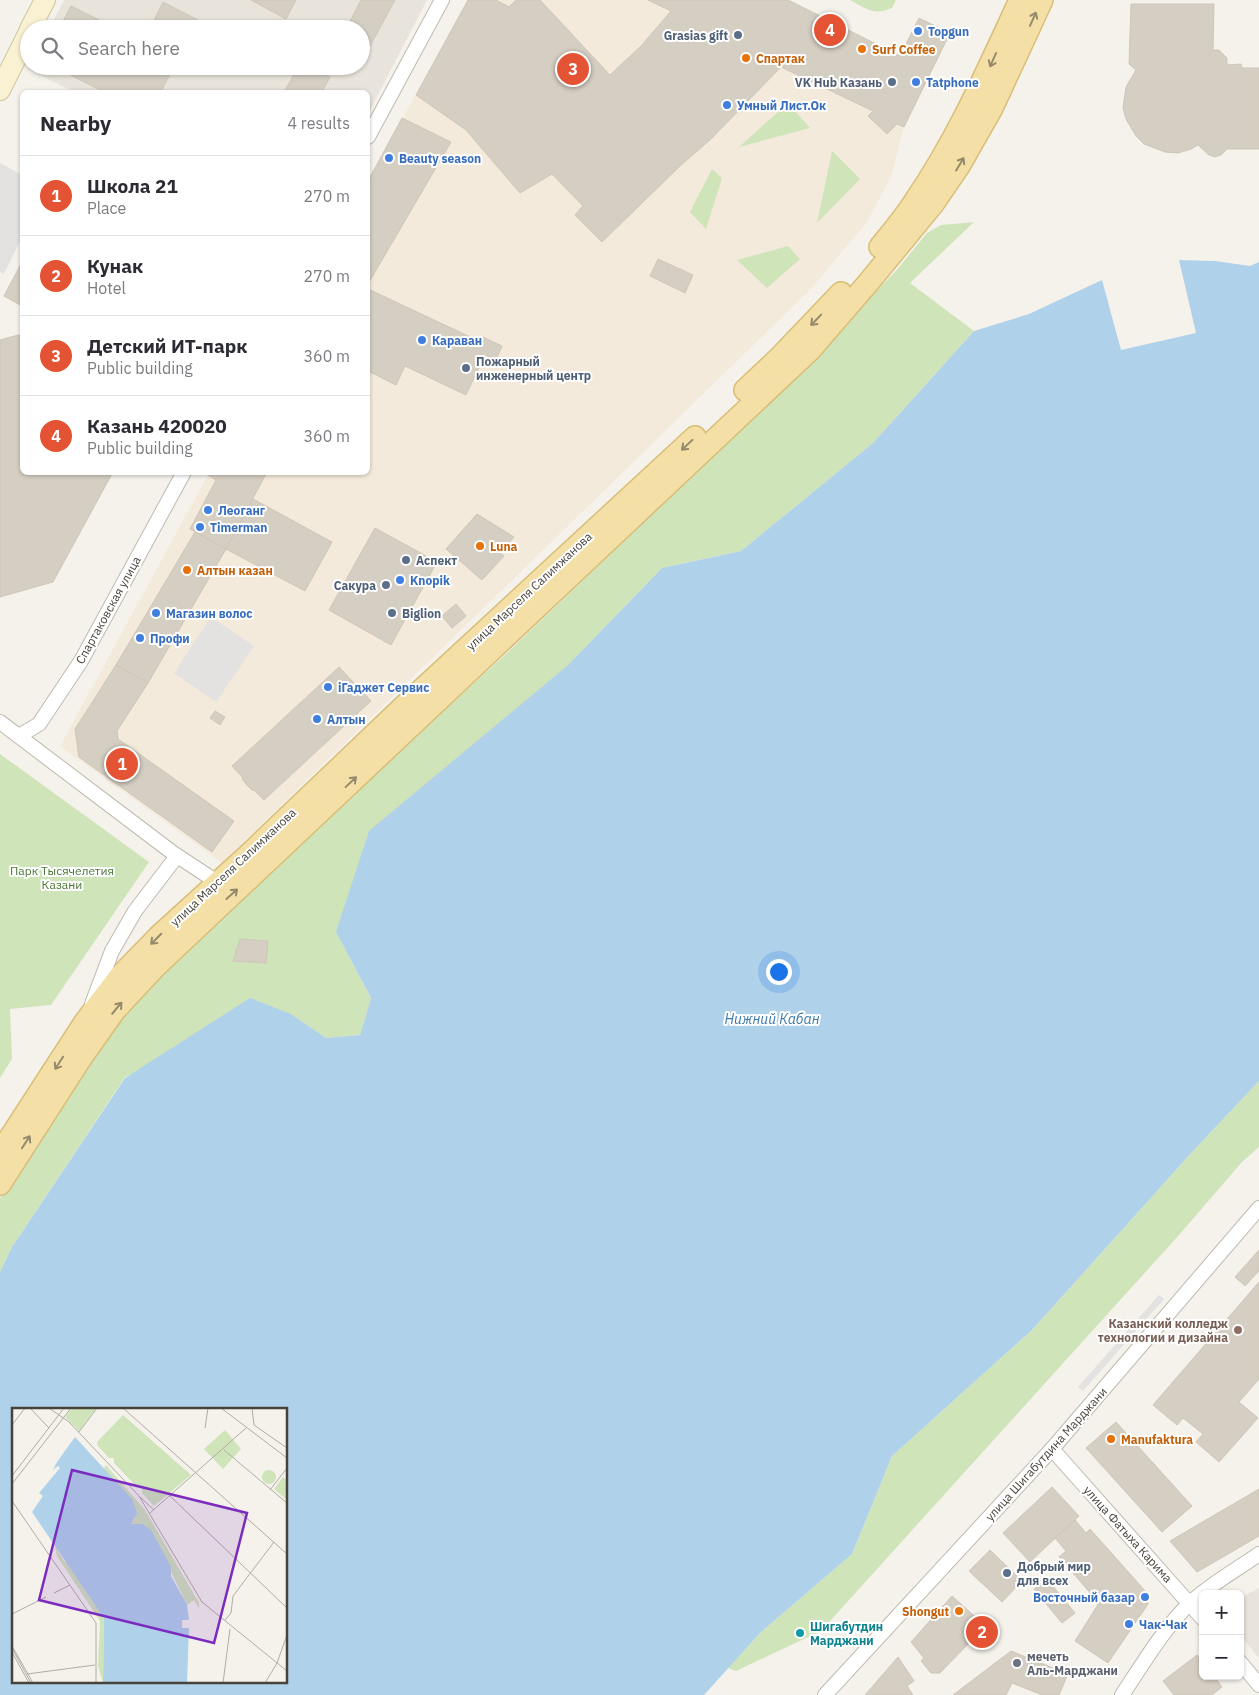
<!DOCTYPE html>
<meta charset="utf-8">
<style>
body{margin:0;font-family:"IBM Plex Sans",sans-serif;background:#f2f2f3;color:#2b2b33}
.controls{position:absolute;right:15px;bottom:15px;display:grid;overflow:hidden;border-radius:8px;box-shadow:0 1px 4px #0004}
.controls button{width:45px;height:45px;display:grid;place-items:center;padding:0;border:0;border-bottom:1px solid #e1e1e2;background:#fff;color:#2b2b33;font:25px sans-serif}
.you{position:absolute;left:778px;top:971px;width:18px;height:18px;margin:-12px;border:4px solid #fff;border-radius:50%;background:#1a73e8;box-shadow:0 0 0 8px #1a73e833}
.badge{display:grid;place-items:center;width:32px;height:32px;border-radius:50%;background:#e45434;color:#fff;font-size:16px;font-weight:700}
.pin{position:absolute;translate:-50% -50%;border:2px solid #fff;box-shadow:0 1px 5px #0006}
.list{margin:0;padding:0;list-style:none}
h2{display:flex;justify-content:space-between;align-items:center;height:65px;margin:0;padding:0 20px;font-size:21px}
h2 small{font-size:16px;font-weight:400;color:#7c7c81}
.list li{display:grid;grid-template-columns:32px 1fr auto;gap:15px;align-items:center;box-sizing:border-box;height:80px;padding:0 20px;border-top:1px solid #e1e1e2}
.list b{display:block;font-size:19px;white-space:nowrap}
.list p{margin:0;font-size:16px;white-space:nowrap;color:#7c7c81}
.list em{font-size:16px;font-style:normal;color:#7c7c81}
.icon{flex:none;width:28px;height:28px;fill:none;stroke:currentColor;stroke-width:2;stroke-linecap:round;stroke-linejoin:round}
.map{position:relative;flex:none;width:1259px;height:1695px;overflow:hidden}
.search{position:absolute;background:#fff;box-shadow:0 1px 4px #0004;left:20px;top:20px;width:350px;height:55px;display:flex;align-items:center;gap:12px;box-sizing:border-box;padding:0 18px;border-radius:28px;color:#7c7c81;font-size:19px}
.panel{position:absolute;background:#fff;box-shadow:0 1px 4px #0004;left:20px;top:90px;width:350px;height:385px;border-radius:8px}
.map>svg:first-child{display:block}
.residential{fill:#e8e4db}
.commercial{fill:#f3eadb}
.green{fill:#d0e4ba}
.parking{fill:#e4e2e0}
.water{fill:#b0d1ea;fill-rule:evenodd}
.building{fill:#d5cec3;stroke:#cfc6b7}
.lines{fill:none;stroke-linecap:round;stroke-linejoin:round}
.street-casing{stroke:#bfbab0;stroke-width:16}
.secondary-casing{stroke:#cfc5a1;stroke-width:22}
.primary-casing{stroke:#d8be77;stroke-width:24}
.street{stroke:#fff;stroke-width:14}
.secondary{stroke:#f9f1d1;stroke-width:20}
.primary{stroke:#f4e0a6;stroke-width:21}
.oneway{stroke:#958a6b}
.shop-dot{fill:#3f7fe0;stroke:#fff;stroke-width:2}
.service-dot{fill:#5c6f8a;stroke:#fff;stroke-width:2}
.food-dot{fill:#e8710a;stroke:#fff;stroke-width:2}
.education-dot{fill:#8d6e63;stroke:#fff;stroke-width:2}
.culture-dot{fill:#0f9aa8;stroke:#fff;stroke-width:2}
.worship-dot{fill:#6b7280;stroke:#fff;stroke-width:2}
.labels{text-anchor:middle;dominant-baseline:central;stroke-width:4;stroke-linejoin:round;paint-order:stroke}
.shop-label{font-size:12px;font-weight:bold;fill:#366cbe;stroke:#fff;text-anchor:start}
.service-label{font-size:12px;font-weight:bold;fill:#4e5e75;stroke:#fff;text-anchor:start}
.food-label{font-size:12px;font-weight:bold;fill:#c56008;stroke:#fff;text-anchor:start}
.street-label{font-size:12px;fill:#48433a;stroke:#fff}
.park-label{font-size:12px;fill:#4a7533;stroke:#fff}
.education-label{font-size:12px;font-weight:bold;fill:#785e54;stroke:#fff;text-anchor:end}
.culture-label{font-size:12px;font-weight:bold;fill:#0d838f;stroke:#fff;text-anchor:start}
.worship-label{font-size:12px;font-weight:bold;fill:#5b616d;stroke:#fff;text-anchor:start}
.water-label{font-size:14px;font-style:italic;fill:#3e79aa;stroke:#fff}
.inset-road{fill:none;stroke:#b0aca5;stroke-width:1}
.view{fill:#7b2cbf;fill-opacity:0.15;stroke:#7b2cbf;stroke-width:2.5}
.inset-edge{fill:none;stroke:#48433a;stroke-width:2.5}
</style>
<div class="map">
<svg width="1259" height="1695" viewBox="0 0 1259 1695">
<rect width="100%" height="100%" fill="#f5f2ec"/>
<g class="residential">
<path d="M64 0H427L368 114V92H74L28 69 30 66H361V29H49Z"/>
<path d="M1259 1588V1658L1240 1635V1598Z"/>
</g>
<path class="commercial" d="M468 0H788L900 56 919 18 950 33 904 127 891 177 867 222 811 289 222 863 60 746 209 473 368 472V181Z"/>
<g class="green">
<path d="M850 0H896L892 8C873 16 867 9 850 0Z"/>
<path d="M788 103 810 128 739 147Z"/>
<path d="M832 151 860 179 817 223Z"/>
<path d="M712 169 722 178 706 229 690 212Z"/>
<path d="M974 222 910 283 974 331 873 443 741 551 662 568 567 666 336 932 371 998 360 1035 326 1038 291 1014 125 1077 12 1247 0 1272V1198L56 1109 128 1012 202 931 507 653 639 527 895 272 927 233 941 225Z"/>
<path d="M788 246 800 259 767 288 737 260Z"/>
<path d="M0 754 149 862 51 1005 10 1009 12 1059 0 1078Z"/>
<path d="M1259 1081V1147L1242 1162 1179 1235 821 1631 736 1671 728 1668 760 1633 852 1554 892 1456 1032 1330 1193 1151Z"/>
</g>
<g class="parking">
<path d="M0 163 22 175V237L4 274 0 272Z"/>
<path d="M211 617 254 646 216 702 174 673Z"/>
<path d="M1159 1295 1164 1299 1083 1391 1078 1387Z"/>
</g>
<path class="water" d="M1179 260 1215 261 1250 266 1259 262V1081L1193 1151 1032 1330 892 1456 852 1554 760 1633 704 1695H0V1272L12 1247 125 1078 250 998 291 1014 326 1038 360 1035 371 998 336 932 369 831 567 666 662 568 741 551 873 443 974 331 1029 314 1102 280 1121 350 1196 333ZM14 1409H286V1681H14Z"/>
<g class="building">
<path d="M251 0H296L286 19Z"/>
<path d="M361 0H395L363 59 361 58V29H346Z"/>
<path d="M468 0H496L509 7 516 0H540L610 75 642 45 671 11 648 0H788L900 56 919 18 950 33 904 127 897 124 887 134 868 116 873 111 781 67 711 139 680 166 602 242 575 215 583 206 552 174 520 193 466 130 416 95Z"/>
<path d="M163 2 198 20 193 29H150Z"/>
<path d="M1131 4H1214L1213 50H1219L1227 58V65L1241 64 1242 68H1259V149H1227L1221 155 1215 157 1209 155 1198 145 1191 149 1178 153 1165 152 1144 144 1136 136 1126 119 1123 108 1126 87 1136 70 1129 64Z"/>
<path d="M71 6 105 23 102 29H59Z"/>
<path d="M222 22 232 29H218Z"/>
<path d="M53 66H174L161 92H104Z"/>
<path d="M299 66H311L330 77 322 92H284Z"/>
<path d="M402 118 451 142 368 284V181Z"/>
<path d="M658 259 693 275 685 293 650 276Z"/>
<path d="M22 262V306L4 296Z"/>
<path d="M368 289 481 342 483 337 502 346 496 360 485 355 466 395 405 366 396 385 368 371Z"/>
<path d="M18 335 22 337V472H113L53 582 0 597V340Z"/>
<path d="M209 472H267L226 549 190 529 216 480 208 475Z"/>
<path d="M253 499 332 542 305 591 226 549Z"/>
<path d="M477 514 514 537 500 553 504 556 482 580 446 549Z"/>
<path d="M375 528 437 562 391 645 329 610Z"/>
<path d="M195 532 226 549 148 683 116 665Z"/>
<path d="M456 604 466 616 452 628 442 616Z"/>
<path d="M116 665 148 683 117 731 118 739 234 821 212 852 79 757 75 729Z"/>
<path d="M339 667 371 701 264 800 254 790 253 791 247 785 242 779 243 778 232 766Z"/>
<path d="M215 711 225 717 220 725 210 718Z"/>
<path d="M240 939 268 941 266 963 233 961Z"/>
<path d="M1259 1250V1271L1245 1286 1235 1277Z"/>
<path d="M1259 1282V1379L1239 1402 1258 1418 1219 1462 1196 1442 1203 1434 1183 1418 1177 1425 1153 1405Z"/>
<path d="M1116 1422 1192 1506 1162 1532 1086 1448Z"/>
<path d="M1052 1487 1079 1516 1030 1562 1003 1533Z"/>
<path d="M1259 1489V1536L1197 1572 1170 1541Z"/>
<path d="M1075 1520 1086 1533 1090 1529 1147 1593 1148 1604 1108 1663 1075 1641 1099 1603 1059 1557 1066 1551 1055 1538Z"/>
<path d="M990 1550 1022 1581 1002 1602 969 1571Z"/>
<path d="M1047 1579 1075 1613 1062 1623 1034 1589Z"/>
<path d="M952 1596 992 1632 976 1644 970 1642 940 1673H931L921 1661 924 1658 911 1642Z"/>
<path d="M1011 1651 1068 1674 1059 1695H1042L1012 1683 1006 1695H953Z"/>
<path d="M1197 1655 1203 1662V1676H1214L1222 1687 1212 1695H1174L1163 1681Z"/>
<path d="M898 1657 914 1681 907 1686 913 1695H865Z"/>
</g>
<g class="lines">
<g class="street-casing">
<g id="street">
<path d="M368 137 442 0"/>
<path d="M0 722 173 853 217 882"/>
<path d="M19 736 39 724 81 661 184 472"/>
<path d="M92 1004 112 951 135 911 177 856"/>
<path d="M1052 1449 1203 1619"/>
<path d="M1240 1662 1259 1685"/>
<path d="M825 1695 1052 1449 1259 1208"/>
<path d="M1122 1695C1143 1664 1163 1629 1190 1603 1211 1584 1236 1570 1259 1554"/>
</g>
</g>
<g class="secondary-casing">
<g id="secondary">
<path d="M30 29 45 0"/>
<path d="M0 90 29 32"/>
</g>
</g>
<g class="primary-casing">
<g id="primary">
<path d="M880 247C892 232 905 217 915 201 958 138 988 69 1020 0"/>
<path d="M745 390 779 358 841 293"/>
<path d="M0 1153 85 1022 121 975 159 936 245 858 403 707 695 437"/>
<path d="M0 1184 81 1058 115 1010 155 967 811 349 868 283 933 204 959 166 992 108 1042 0"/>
</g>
</g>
<use href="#street" class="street"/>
<use href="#secondary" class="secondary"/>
<use href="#primary" class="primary"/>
</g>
<defs><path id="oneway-shaft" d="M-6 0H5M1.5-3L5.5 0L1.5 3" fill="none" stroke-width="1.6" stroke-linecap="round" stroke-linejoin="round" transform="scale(1.25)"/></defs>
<g class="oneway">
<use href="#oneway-shaft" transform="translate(1033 19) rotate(-66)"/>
<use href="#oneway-shaft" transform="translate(993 60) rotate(114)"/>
<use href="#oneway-shaft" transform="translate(960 164) rotate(-59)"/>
<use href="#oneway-shaft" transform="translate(816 320) rotate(134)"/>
<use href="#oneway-shaft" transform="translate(687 445) rotate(137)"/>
<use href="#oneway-shaft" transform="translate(351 782) rotate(-43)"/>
<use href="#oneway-shaft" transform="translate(232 894) rotate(-42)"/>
<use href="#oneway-shaft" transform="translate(156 939) rotate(135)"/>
<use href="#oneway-shaft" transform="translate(117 1008) rotate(-50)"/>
<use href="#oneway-shaft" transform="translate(59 1063) rotate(123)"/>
<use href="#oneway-shaft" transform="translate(26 1142) rotate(-57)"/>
</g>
<g class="shop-dot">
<circle cx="918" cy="31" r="5"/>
<circle cx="916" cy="82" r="5"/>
<circle cx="727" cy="105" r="5"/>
<circle cx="389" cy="158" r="5"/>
<circle cx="422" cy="340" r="5"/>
<circle cx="208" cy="510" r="5"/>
<circle cx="200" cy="527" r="5"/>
<circle cx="400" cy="580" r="5"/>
<circle cx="156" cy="613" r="5"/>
<circle cx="140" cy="638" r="5"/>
<circle cx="328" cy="687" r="5"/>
<circle cx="317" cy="719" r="5"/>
<circle cx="1145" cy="1597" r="5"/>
<circle cx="1129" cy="1624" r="5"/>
</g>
<g class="service-dot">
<circle cx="738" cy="35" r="5"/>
<circle cx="892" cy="82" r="5"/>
<circle cx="466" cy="368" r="5"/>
<circle cx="406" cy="560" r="5"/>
<circle cx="386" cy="585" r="5"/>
<circle cx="392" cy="613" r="5"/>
<circle cx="1007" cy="1573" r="5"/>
</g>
<g class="food-dot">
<circle cx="862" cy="49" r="5"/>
<circle cx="746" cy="58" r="5"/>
<circle cx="480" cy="546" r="5"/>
<circle cx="187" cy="570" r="5"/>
<circle cx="1111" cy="1439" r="5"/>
<circle cx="959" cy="1611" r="5"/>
</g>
<circle class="education-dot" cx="1238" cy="1330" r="5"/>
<circle class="culture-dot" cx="800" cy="1633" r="5"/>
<circle class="worship-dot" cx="1017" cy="1663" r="5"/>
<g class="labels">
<g class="shop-label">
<text x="928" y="31">Topgun</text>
<text x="926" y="82">Tatphone</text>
<text x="737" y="105">Умный Лист.Ок</text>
<text x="399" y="158">Beauty season</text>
<text x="432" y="340">Караван</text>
<text x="218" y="510">Леоганг</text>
<text x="210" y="527">Timerman</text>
<text x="410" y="580">Knopik</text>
<text x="166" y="613">Магазин волос</text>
<text x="150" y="638">Профи</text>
<text x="338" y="687">iГаджет Сервис</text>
<text x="327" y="719">Алтын</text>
<text x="1135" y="1597" text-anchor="end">Восточный базар</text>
<text x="1139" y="1624">Чак-Чак</text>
</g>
<g class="service-label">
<text x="728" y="35" text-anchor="end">Grasias gift</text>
<text x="882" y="82" text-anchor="end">VK Hub Казань</text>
<text x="476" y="361">Пожарный<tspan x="476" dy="14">инженерный центр</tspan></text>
<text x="416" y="560">Аспект</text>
<text x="376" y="585" text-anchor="end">Сакура</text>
<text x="402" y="613">Biglion</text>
<text x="1017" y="1566">Добрый мир<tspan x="1017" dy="14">для всех</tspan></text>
</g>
<g class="food-label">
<text x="872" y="49">Surf Coffee</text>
<text x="756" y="58">Спартак</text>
<text x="490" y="546">Luna</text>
<text x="197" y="570">Алтын казан</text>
<text x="1121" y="1439">Manufaktura</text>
<text x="949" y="1611" text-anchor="end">Shongut</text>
</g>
<g class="street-label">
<text transform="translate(529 591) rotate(-43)">улица Марселя Салимжанова</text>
<text transform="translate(108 610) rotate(-61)">Спартаковская улица</text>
<text transform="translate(233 867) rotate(-43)">улица Марселя Салимжанова</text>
<text transform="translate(1046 1454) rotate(-48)">улица Шигабутдина Марджани</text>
<text transform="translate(1128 1534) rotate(48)">улица Фатыха Карима</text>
</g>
<g class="park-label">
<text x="62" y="870">Парк Тысячелетия<tspan x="62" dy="14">Казани</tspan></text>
</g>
<g class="education-label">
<text x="1228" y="1323">Казанский колледж<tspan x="1228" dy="14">технологии и дизайна</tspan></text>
</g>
<g class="culture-label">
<text x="810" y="1626">Шигабутдин<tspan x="810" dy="14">Марджани</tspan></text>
</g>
<g class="worship-label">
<text x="1027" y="1656">мечеть<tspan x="1027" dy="14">Аль-Марджани</tspan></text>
</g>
<g class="water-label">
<text x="772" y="1019">Нижний Кабан</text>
</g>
</g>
<g transform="translate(12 1408)">
<rect width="275" height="275" fill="#f5f2ec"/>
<path d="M60 0H84L67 23 53 9ZM111 7 179 67 142 98 130 85V80L125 79 102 55V50H97L86 38 85 34ZM213 22 229 41 211 61 192 41ZM94 57 133 102 187 195V200L182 192 175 197 151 147 119 116 123 109 120 91 91 62ZM250 69a7 7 0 1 1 14 0a7 7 0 1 1-14 0ZM271 69 275 72V92L262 81ZM43 138 52 153 61 160 92 210 91 275 86 258 88 213 45 148Z" fill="#d0e4ba"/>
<path d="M63 29 120 91 125 105 119 116H130L139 122 159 159V168L175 197 177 212H170V220H177L175 275H91L92 210 20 104 31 88 27 85 48 60 46 58 41 62 45 54Z" fill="#b0d1ea"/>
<path class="inset-road" d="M18 0 37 20M37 0 57 14 127 88 190 194 275 263M111 0 275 146M209 0 275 50M240 0 242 17 275 40M0 17 13 0M193 20 196 0M67 24 85 0M212 42 275 95M0 68 52 0M0 76 59 0M258 82 275 60M158 88 275 200M128 89 142 102M0 93 84 215V275M138 105 234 20M42 185 58 177M0 206 34 189M213 212 219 205 221 188 262 134M0 238 21 275M0 240 19 275M0 244 17 275M265 255 275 227M15 266 83 257M211 275 218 221M253 275 265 255"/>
<path class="view" d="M60 62 235 105 202 235 27 192Z"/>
<rect width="275" height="275" class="inset-edge"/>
</g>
</svg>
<div class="controls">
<button>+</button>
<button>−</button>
</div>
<div class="you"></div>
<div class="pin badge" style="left:122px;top:764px">1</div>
<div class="pin badge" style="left:982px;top:1632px">2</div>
<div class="pin badge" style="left:573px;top:69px">3</div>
<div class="pin badge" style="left:830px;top:30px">4</div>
<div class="search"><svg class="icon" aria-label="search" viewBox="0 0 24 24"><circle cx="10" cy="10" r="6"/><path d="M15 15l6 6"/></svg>Search here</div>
<section class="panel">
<h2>Nearby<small>4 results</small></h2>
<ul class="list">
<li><span class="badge">1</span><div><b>Школа 21</b><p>Place</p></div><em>270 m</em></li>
<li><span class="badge">2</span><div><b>Кунак</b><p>Hotel</p></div><em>270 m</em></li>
<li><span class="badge">3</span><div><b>Детский ИТ-парк</b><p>Public building</p></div><em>360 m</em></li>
<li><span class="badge">4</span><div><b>Казань 420020</b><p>Public building</p></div><em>360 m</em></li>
</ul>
</section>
</div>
